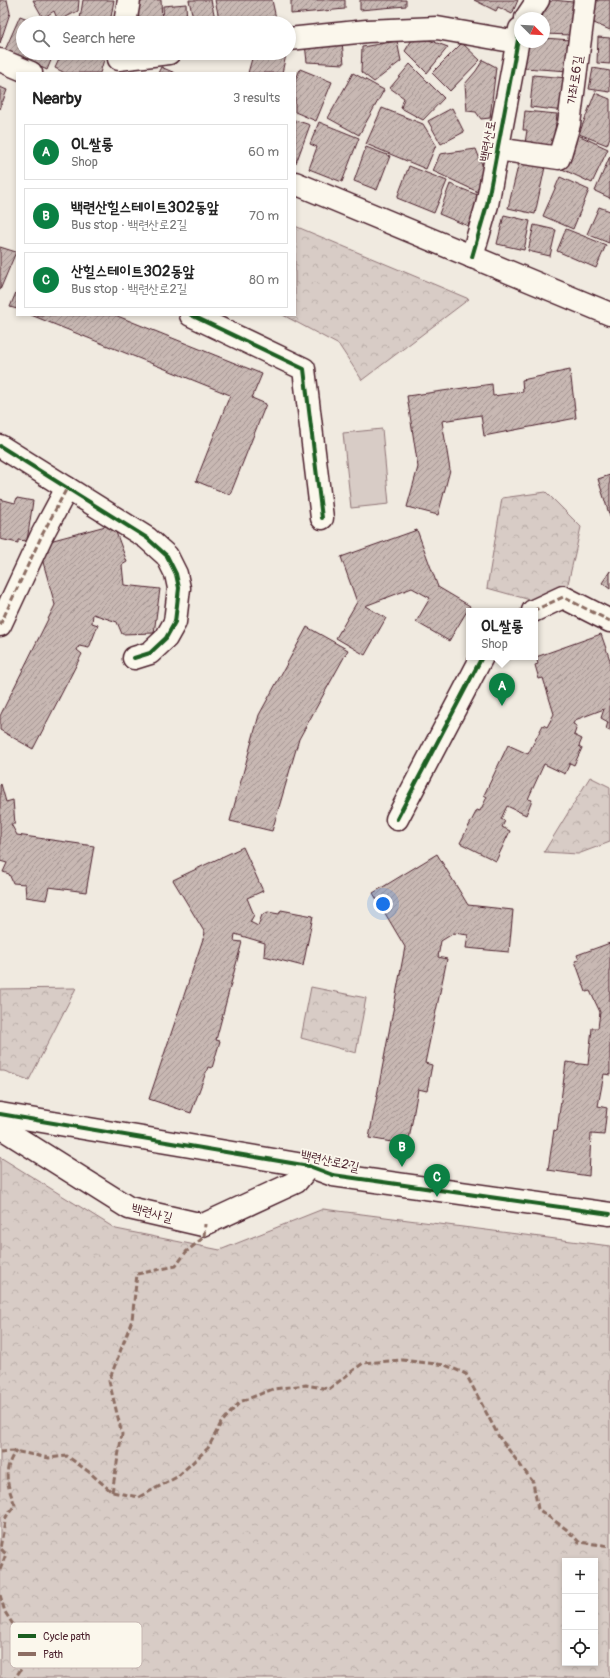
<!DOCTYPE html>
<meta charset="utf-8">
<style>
body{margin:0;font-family:Pangolin,"Poor Story",sans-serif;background:#f2f2f2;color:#222}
.controls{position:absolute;right:12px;bottom:12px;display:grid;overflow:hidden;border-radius:0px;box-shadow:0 2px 6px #0003}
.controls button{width:36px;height:36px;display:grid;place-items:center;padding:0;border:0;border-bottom:1px solid #e0e0e0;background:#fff;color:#222;font:20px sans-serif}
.compass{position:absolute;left:514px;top:12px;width:36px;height:36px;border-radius:50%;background:#fff;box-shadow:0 2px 6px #0003;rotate:114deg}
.you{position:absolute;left:383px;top:904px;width:14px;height:14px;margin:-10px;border:3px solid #fff;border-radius:50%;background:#1a73e8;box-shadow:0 0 0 6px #1a73e833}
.badge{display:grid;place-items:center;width:26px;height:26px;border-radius:50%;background:#0b8043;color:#fff;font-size:13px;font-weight:700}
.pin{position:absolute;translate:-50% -33px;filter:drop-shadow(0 1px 2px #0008)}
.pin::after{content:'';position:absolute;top:21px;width:14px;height:12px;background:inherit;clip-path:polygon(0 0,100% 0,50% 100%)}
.popup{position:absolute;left:466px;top:608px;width:72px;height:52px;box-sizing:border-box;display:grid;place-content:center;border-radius:0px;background:#fff;filter:drop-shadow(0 1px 3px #0005);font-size:13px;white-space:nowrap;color:#767676}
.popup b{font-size:15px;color:#222}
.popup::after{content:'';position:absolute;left:50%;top:100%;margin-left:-8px;border:8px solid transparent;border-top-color:#fff}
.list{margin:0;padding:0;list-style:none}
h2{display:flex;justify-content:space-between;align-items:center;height:52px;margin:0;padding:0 16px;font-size:17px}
h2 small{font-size:13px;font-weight:400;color:#767676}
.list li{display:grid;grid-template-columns:26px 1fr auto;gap:12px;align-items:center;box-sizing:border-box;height:56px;margin:0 8px 8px;padding:0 8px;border:1px solid #e0e0e0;border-radius:0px}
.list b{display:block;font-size:15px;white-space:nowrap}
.list p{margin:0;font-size:13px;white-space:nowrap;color:#767676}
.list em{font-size:13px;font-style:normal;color:#767676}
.icon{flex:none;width:22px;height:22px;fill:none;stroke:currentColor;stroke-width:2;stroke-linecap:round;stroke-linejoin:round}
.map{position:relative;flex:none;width:610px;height:1678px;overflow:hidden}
.search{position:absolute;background:#fff;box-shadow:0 2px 6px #0003;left:16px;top:16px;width:280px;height:44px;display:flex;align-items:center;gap:10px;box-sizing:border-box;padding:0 14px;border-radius:22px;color:#767676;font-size:15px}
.panel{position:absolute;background:#fff;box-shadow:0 2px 6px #0003;left:16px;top:72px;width:280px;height:244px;border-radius:0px}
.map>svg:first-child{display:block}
.forest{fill:url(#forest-crowns);stroke:#917678;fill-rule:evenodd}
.pitch{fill:#d8ccc6;stroke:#917678}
.building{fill:url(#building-hatch);stroke:#4a1f2b}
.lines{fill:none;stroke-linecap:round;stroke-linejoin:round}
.minor-casing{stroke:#4a1f2b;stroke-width:25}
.major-casing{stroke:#4a1f2b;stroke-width:25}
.minor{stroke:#fbf7ec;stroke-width:22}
.major{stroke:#fbf7ec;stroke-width:22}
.quiet{stroke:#8d6e63;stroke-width:3;stroke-dasharray:6 3;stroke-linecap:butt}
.cycleway-casing{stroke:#fbf7ec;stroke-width:6}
.cycleway{stroke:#1b5e20;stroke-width:4}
.labels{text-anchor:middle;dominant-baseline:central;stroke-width:3.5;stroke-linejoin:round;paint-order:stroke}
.street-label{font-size:13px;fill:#4a1f2b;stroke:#fbf7ec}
.key{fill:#fbf7ec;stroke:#c6b6b2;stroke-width:1}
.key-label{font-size:11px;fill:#4a1f2b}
</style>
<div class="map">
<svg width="610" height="1678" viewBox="0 0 610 1678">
<defs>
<pattern id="forest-crowns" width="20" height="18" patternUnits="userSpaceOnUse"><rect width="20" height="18" fill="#d8ccc6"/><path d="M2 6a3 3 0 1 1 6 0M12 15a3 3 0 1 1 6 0" fill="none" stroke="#bbafaa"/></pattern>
<pattern id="building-hatch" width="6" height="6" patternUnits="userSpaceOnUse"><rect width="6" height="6" fill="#c8b8b3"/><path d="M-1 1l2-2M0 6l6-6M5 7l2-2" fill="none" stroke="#a49592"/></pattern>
</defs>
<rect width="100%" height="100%" fill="#f0eae0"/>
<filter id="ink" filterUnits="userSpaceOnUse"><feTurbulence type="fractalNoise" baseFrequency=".025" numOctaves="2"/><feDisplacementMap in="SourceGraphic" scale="8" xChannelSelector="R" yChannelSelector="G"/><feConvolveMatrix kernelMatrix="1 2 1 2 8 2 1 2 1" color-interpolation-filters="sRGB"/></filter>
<g filter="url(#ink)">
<g class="forest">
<path d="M295 226 469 299 362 380 339 345 283 315H295Z"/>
<path d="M546 492 581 527 567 588 534 601 487 588 502 498Z"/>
<path d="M590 777 610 787V842L578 854 544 852Z"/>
<path d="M311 987 366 998 356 1053 301 1038Z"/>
<path d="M76 988 29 1080 4 1071H0V989Z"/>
<path d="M0 1157 116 1229 220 1250 323 1209 610 1246V1678H0ZM565 1561H595V1663H565Z"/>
</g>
<path class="pitch" d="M382 429 389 504 351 508 343 433Z"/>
<g class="building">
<path d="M0 0H7L10 13 0 43Z"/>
<path d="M33 0H79L78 11 58 21 54 11 43 18Z"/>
<path d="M83 0H114L110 23 80 19Z"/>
<path d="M148 0H161L162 23H139L138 2Z"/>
<path d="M189 0H211L216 23H194Z"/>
<path d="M215 0H272L277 23H220Z"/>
<path d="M291 0H345V9L291 14Z"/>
<path d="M360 0H406V6L360 10Z"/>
<path d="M474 0H518L512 14 498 7 496 11Z"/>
<path d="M553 0 573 2 571 35 544 34 542 11 546 5Z"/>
<path d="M598 0H610V30L594 23 590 7Z"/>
<path d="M186 4 187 23H164L163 6Z"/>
<path d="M20 16 38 23H23V53H54L47 70 5 50Z"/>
<path d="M415 35 448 47 427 73 405 51Z"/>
<path d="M598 37 610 38V64L597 63Z"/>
<path d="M544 38 571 40 569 71 524 68 526 42H544Z"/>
<path d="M342 41 344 64 307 62 305 44Z"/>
<path d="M397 41 401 61 374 82 361 72 362 47Z"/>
<path d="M462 43 480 60 450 91 432 73Z"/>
<path d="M62 53H106L100 73H65L55 68Z"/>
<path d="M267 53 286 55 282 73H248L253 55 265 56Z"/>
<path d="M483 60 496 67 490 118 481 119 476 112 467 111 465 84 476 71Z"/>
<path d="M410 64 444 98 423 120 401 108 404 98 390 88Z"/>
<path d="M161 67 175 73H158Z"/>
<path d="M593 68 610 71V92L589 89Z"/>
<path d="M300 69 332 82 316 121 295 112V82Z"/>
<path d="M353 73 384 90 359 135 328 118Z"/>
<path d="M533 75 567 78 564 111 530 107Z"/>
<path d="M0 87 7 90 0 109Z"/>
<path d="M595 93 610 99V137L607 145 579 134Z"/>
<path d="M382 108 423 124 436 145 426 169 366 144Z"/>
<path d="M452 108 464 132 441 144 428 121Z"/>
<path d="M525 111 557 114 553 146 525 143 527 130H523Z"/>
<path d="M295 120 310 125 296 163H295Z"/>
<path d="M319 122 359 138 342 182 309 169 317 147 310 144Z"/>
<path d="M578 135 608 149 592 183 562 169Z"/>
<path d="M366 147 390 156 377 190 354 181Z"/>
<path d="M476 149 486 175 478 192 433 171 440 154Z"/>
<path d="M610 156V198L595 191Z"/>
<path d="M519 162 545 167 535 214 508 208Z"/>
<path d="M409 166 447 181 434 213 397 198Z"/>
<path d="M560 177 589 190 573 229 543 216Z"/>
<path d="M450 184 480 196 468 226 439 214Z"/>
<path d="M599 207 610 211 609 243 587 234Z"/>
<path d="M504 215 530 221 524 250 497 244Z"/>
<path d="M534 225 556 230 550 256 528 251Z"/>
<path d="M566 229 606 245 596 268 557 251Z"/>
<path d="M0 247 16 252 0 290Z"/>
<path d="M17 290V309L10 307Z"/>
<path d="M31 315H115L262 374 252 398 266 404 230 495 196 481 230 395Z"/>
<path d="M570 370 576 418 484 436 481 415 442 421 450 470 438 515 407 507 418 467 407 396 492 384 493 396 523 392 522 380Z"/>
<path d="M610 475V517L598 479Z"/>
<path d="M17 498 33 501 27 541 18 540V543L0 539V499L15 503Z"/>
<path d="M113 524 127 562 122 565 124 585 160 589 154 633 122 634 117 622 93 614 92 623 98 625 89 648 79 646 77 650 82 654 33 749 0 730V716L55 605 41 555 48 551 46 542Z"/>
<path d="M417 530 438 587 470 606 449 641 416 622 430 598 412 588 365 606 386 618 365 655 336 638 357 602 341 557Z"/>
<path d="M610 571V589L602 583Z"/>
<path d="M307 627 348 650 299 739 272 831 230 821 259 715Z"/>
<path d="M601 634 610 660V731L606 729 608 722 601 718 604 709 575 720 573 724 577 726 574 735 582 739 579 746 582 748 574 765 570 763 565 774 544 764 528 799 532 800 526 815 507 806 501 819 505 821 502 827 510 831 496 861 460 843 477 810 480 811 487 797 484 795 508 745 528 754 543 725 547 727 554 714 543 678 539 679 535 665 538 664 536 657Z"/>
<path d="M1 784 6 802 13 800 15 824H11L17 835 94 846 86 892 49 887 46 900 26 897 25 884 13 883 9 874 3 872 7 863 0 861V785Z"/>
<path d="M243 847 263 891 247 898 254 915 250 922 258 926 262 915 268 912 279 914 281 910 313 916 303 966 264 956 265 943 235 934 234 941 242 942 216 1040 220 1041 212 1068 208 1067 191 1113 149 1099 205 933 173 880Z"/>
<path d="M437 854 468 905 513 910 509 952 466 948 468 935 454 933 441 941 438 957 447 959 425 1063 432 1065 427 1091 418 1089 408 1145 369 1138 405 947 373 893Z"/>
<path d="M610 943V1075L604 1074 598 1106 607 1108 604 1135 591 1134 589 1176 548 1170 554 1130 557 1131 566 1062 588 1065 592 1028H598L600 1012 590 991 586 992 575 961 579 960 577 955Z"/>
</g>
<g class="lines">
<g class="minor-casing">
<g id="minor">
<path d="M526 18 538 0"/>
<path d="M125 23 129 0"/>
<path d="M289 39 367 31 437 28 517 42"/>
<path d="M119 59 169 53"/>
<path d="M497 149 559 158 569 124 585 0"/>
<path d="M472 257 487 205 520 29"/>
<path d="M191 315 304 369 322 518"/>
<path d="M0 446 147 538 167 556 176 574 179 588 175 622 166 638 150 653 134 658"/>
<path d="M533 611 563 597 610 621"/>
<path d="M0 625 42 535 67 488"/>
<path d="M397 819 482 657"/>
<path d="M0 1114 309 1166 333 1175 610 1214"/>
<path d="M0 1127 129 1208 203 1225 296 1182 309 1166"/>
</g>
</g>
<g class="major-casing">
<g id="major">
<path d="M0 60 31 73"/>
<path d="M295 183 610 314"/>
</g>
</g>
<use href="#minor" class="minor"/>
<use href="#major" class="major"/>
<g class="quiet">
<path d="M533 611 563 597 610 621"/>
<path d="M0 625 42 535 67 488"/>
<path d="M0 1452 14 1451 49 1458 67 1456 89 1472 112 1492 139 1497 177 1477 208 1448 221 1423 240 1402 273 1389 306 1385 329 1389 363 1363 402 1360 445 1365 466 1374 499 1437 533 1482 538 1509 566 1529 579 1542 610 1546"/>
<path d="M112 1492 122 1434 109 1381 132 1320 137 1274 176 1266 186 1252 204 1237 205 1224"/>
<path d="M0 1570 6 1554 0 1548 6 1517 15 1505C7 1485 2 1470 16 1451"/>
<path d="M0 1595 5 1612 21 1637 24 1665 15 1678"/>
</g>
<g class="cycleway-casing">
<g id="cycleway">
<path d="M472 257 487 205 520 29"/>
<path d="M191 315 304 369 322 518"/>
<path d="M0 446 147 538 167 556 176 574 179 588 175 622 166 638 150 653 134 658"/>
<path d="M397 819 482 657"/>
<path d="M0 1114 309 1166 333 1175 610 1214"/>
</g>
</g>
<use href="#cycleway" class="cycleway"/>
</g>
</g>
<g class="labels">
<g class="street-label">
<text transform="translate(575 80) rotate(-82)">가좌로6길</text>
<text transform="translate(488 141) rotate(-80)">백련산로</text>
<text transform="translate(330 1161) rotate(13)">백련산로2길</text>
<text transform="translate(152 1213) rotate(14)">백련사길</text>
</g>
</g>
<rect x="10" y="1622" width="132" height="46" rx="6" class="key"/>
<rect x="18" y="1634" width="18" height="4" fill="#1b5e20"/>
<rect x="18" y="1652" width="18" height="4" fill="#8d6e63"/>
<g class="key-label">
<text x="43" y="1640">Cycle path</text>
<text x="43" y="1658">Path</text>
</g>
</svg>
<div class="controls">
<button>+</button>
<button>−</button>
<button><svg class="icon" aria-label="locate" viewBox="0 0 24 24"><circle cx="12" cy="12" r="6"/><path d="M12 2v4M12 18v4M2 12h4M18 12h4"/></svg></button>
</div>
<svg class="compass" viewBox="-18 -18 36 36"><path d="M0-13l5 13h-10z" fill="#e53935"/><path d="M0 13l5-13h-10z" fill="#767676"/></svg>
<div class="you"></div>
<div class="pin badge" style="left:502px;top:706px">A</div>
<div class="popup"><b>OL쌀롱</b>Shop</div>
<div class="pin badge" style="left:402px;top:1167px">B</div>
<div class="pin badge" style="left:437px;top:1197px">C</div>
<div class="search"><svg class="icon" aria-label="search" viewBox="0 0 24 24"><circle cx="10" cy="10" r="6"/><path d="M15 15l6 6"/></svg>Search here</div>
<section class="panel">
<h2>Nearby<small>3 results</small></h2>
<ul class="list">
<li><span class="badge">A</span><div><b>OL쌀롱</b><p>Shop</p></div><em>60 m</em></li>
<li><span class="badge">B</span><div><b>백련산힐스테이트302동앞</b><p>Bus stop · 백련산로2길</p></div><em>70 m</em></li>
<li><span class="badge">C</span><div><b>산힐스테이트302동앞</b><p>Bus stop · 백련산로2길</p></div><em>80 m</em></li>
</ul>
</section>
</div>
